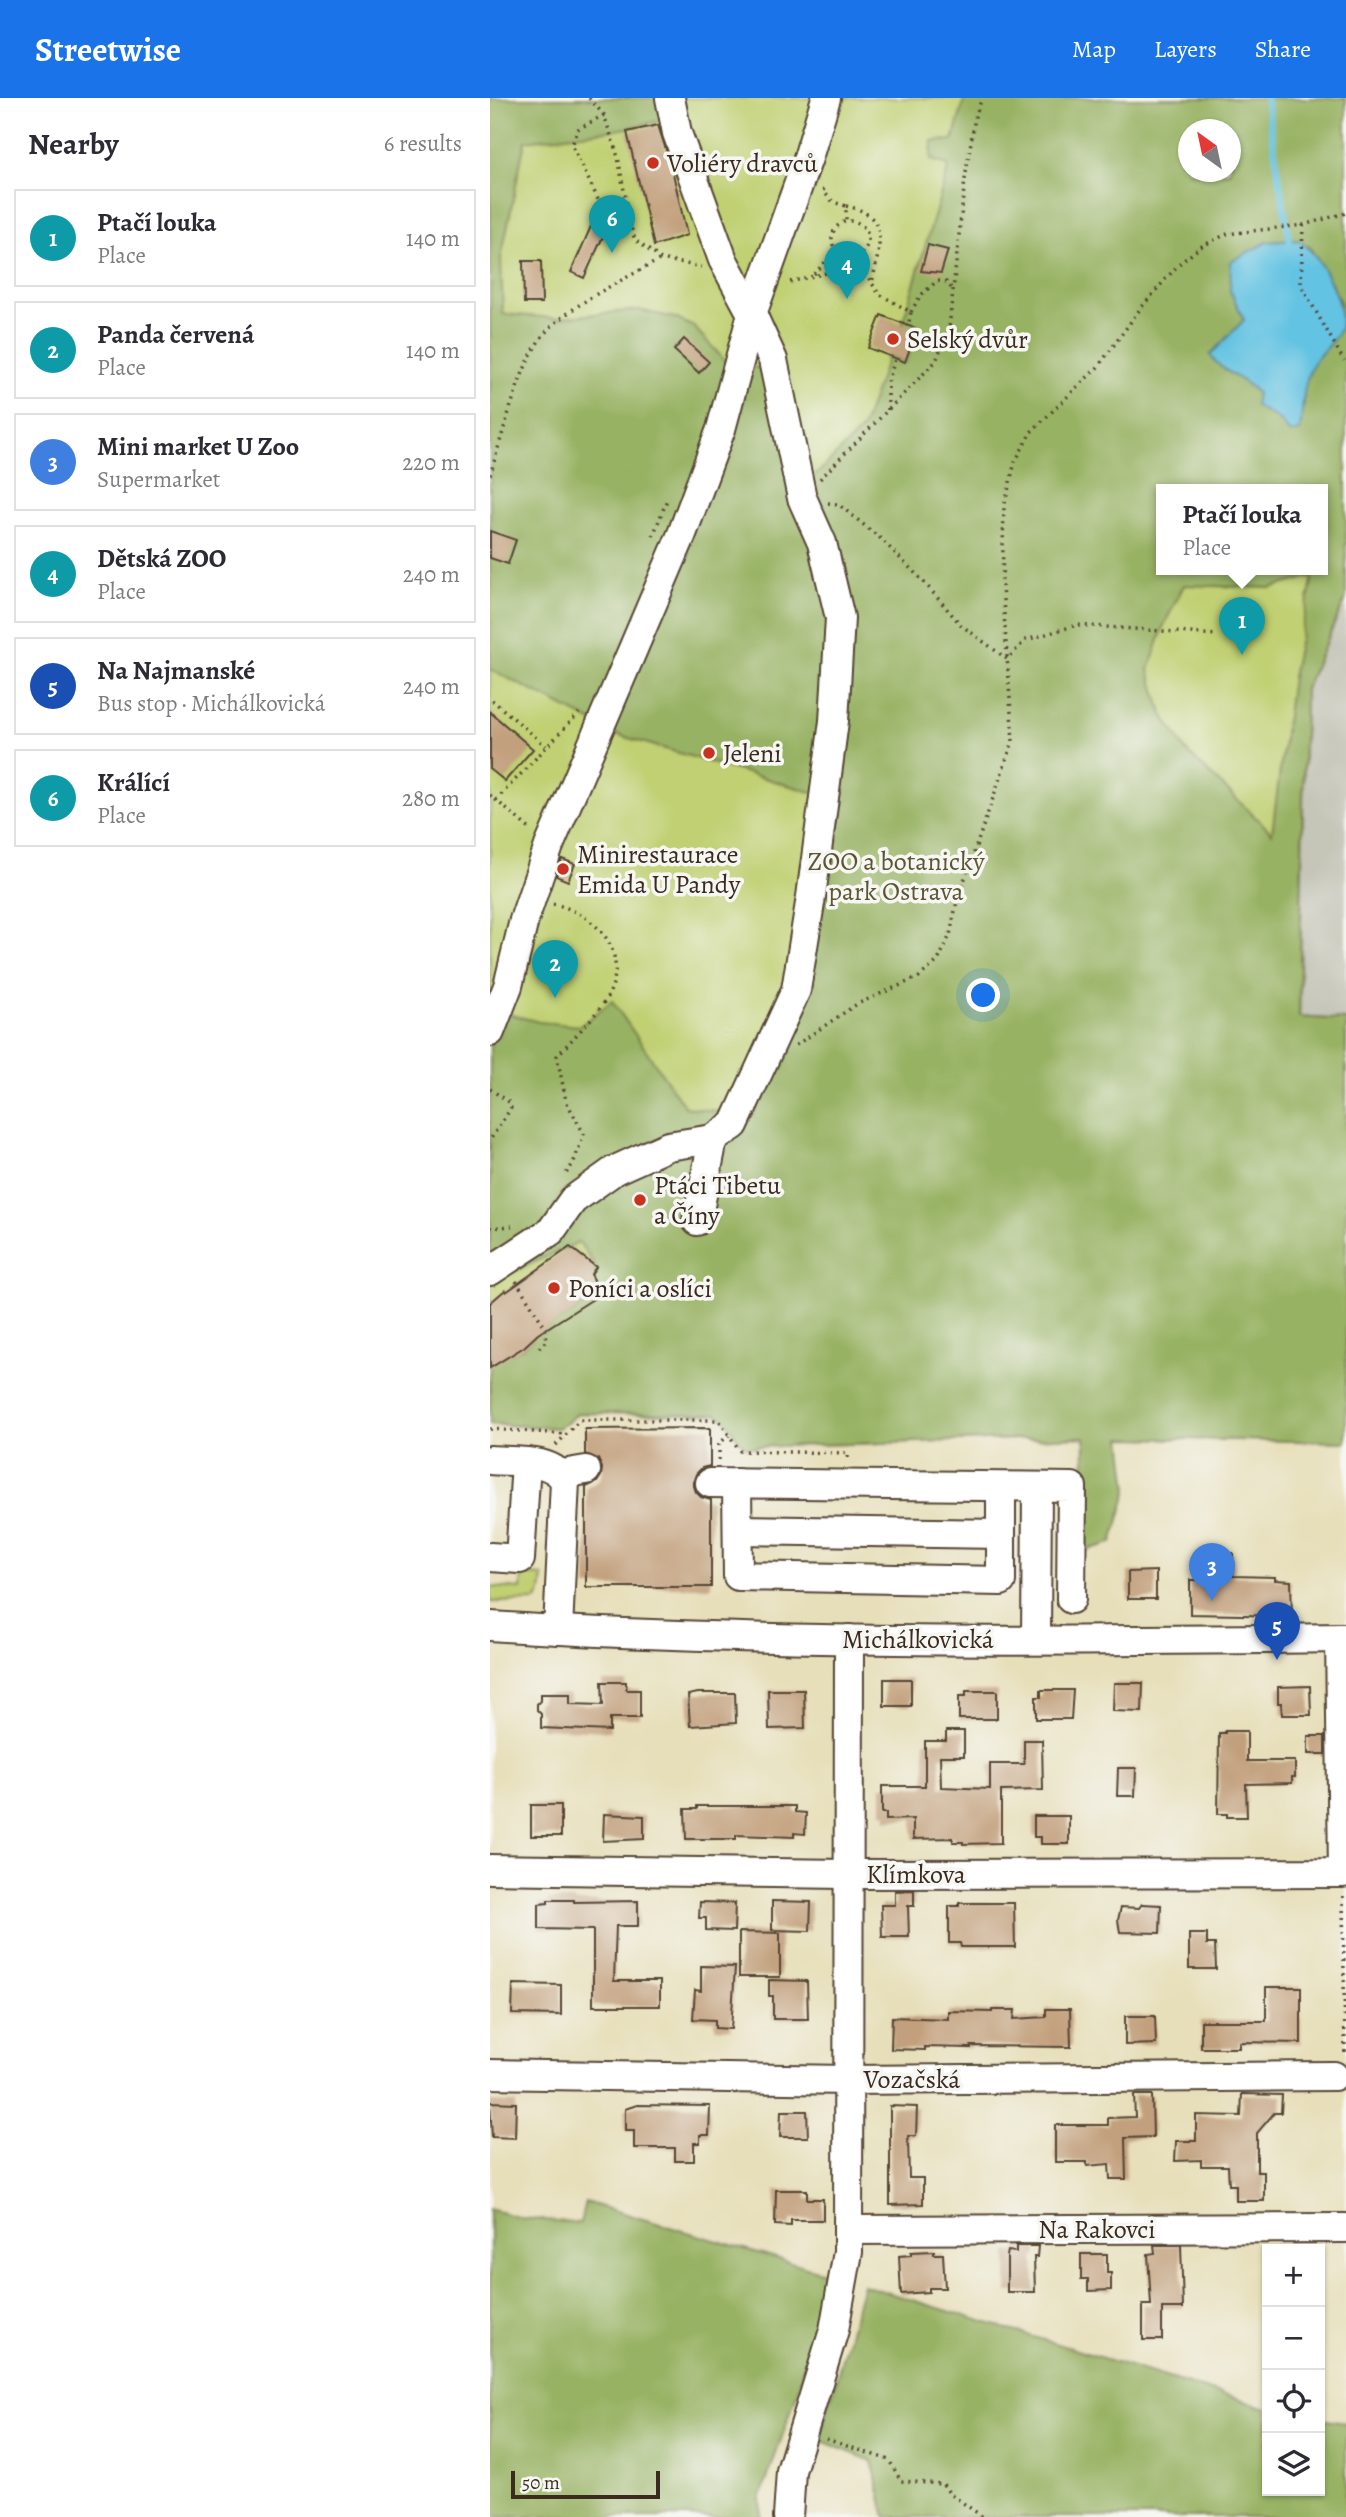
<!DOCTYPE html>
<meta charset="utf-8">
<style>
body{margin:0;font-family:Alegreya,serif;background:#f2f2f3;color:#2b2b33}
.controls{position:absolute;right:21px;bottom:21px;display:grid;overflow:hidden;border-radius:0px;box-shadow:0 2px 5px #0004}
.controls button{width:63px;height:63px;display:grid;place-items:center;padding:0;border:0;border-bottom:2px solid #e1e1e2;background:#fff;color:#2b2b33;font:35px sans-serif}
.compass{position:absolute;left:688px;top:21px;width:63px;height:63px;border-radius:50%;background:#fff;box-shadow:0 2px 5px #0004;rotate:327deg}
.scale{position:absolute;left:21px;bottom:18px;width:149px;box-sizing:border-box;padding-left:7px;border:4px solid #3b2a1e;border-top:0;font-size:19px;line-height:24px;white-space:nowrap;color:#3b2a1e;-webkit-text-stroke:5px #f6f6f2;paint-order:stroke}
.you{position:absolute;left:494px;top:898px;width:24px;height:24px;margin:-18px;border:5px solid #fff;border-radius:50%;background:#1a73e8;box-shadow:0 0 0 10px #1a73e833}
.badge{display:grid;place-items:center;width:46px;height:46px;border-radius:50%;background:#1a73e8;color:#fff;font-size:23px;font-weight:700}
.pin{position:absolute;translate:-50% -58px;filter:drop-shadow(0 2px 4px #0008)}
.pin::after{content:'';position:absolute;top:37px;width:24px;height:21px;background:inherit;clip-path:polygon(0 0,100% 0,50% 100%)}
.popup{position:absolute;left:666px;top:386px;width:172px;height:91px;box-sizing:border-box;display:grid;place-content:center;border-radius:0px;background:#fff;filter:drop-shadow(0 2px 5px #0005);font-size:23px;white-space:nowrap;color:#7c7c81}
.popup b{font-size:26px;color:#2b2b33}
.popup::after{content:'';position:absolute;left:50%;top:100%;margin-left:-14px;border:14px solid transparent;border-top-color:#fff}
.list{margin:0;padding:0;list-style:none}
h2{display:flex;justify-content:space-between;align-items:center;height:91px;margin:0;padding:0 28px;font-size:30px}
h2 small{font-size:23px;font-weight:400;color:#7c7c81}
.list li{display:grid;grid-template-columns:46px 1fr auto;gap:21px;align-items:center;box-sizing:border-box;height:98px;margin:0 14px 14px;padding:0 14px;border:2px solid #e1e1e2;border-radius:0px}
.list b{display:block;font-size:26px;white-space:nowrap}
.list p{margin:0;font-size:23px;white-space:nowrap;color:#7c7c81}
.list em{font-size:23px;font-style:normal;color:#7c7c81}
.icon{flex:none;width:38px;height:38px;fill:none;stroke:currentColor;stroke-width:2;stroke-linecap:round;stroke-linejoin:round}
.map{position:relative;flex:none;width:856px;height:2419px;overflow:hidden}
header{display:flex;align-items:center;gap:42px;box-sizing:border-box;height:98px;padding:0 35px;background:#1a73e8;color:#fff}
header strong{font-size:33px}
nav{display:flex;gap:38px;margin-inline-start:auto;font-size:24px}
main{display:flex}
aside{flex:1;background:#fff}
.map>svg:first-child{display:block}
.industrial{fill:#c5c5b8}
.green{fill:#c0d072;stroke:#7e7d48;stroke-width:2;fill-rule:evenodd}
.forest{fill:#98b264;stroke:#6a6e41;stroke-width:2;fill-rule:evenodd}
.water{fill:#64c3e2;stroke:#507680;stroke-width:2}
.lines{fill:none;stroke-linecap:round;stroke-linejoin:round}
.stream{stroke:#64c3e2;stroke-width:6}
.building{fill:#c2a07d}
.minor-casing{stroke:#554535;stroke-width:32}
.path{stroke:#554535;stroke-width:3.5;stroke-dasharray:2 5;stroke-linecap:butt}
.minor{stroke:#fff;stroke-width:28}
.poi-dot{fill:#c8321e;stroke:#f6f6f2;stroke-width:2.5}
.labels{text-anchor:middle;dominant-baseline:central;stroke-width:7;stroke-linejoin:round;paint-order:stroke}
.poi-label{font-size:26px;fill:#3b2a1e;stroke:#f6f6f2;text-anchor:start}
.park-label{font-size:26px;fill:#5c5433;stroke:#f6f6f2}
.street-label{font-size:26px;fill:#3b2a1e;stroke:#f6f6f2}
</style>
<header>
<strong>Streetwise</strong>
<nav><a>Map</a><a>Layers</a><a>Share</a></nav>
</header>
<main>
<aside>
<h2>Nearby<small>6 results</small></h2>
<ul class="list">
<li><span class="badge" style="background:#0f9aa8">1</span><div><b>Ptačí louka</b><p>Place</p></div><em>140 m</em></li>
<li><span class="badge" style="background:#0f9aa8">2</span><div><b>Panda červená</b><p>Place</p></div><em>140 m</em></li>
<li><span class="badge" style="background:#3f7fe0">3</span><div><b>Mini market U Zoo</b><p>Supermarket</p></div><em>220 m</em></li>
<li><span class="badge" style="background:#0f9aa8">4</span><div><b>Dětská ZOO</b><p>Place</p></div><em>240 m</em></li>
<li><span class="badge" style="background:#1a4fb4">5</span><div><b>Na Najmanské</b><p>Bus stop · Michálkovická</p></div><em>240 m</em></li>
<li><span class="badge" style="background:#0f9aa8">6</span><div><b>Králící</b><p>Place</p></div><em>280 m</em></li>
</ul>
</aside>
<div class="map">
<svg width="856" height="2419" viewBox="0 0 856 2419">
<rect width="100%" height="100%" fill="#f6f6f2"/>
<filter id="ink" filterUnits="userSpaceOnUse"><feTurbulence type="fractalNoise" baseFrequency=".0143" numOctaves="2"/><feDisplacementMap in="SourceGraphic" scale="14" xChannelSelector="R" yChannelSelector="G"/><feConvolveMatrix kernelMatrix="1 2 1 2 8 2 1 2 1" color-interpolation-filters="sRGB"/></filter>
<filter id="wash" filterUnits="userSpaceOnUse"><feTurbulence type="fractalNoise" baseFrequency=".00686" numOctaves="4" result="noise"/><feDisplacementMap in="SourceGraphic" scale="28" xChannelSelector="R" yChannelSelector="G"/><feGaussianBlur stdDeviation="1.57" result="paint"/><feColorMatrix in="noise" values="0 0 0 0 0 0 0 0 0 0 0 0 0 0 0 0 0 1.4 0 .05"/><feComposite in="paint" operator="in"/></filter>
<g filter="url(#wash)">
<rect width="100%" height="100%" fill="#e7dfba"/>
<path class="industrial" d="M856 500V922L809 920 815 591Z"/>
<g class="green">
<path d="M0 0H856V500L815 591 802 1343 596 1339 257 1349C243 1341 241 1322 227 1316L87 1315 77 1325 67 1330 0 1326ZM698 32H740V74H698ZM672 391H832V471H672Z"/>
<path d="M32 1477 53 1478 51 1495 46 1503 0 1504V1489L31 1491Z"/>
</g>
<g class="forest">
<path d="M0 0H174L179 21 132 31 35 43 11 160 13 216 65 220 149 212 185 220 204 229 237 265 275 271 304 381 323 380 372 331 398 258 415 264 427 233 412 227 457 75 458 67 441 62 442 43 463 42 475 0H856V500L815 591 809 919 856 922V1344L632 1340 638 1391 622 1445 593 1453 595 1339 257 1349C243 1341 241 1322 227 1316L87 1315 77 1325 67 1330 0 1326V1268L34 1249 49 1234 111 1197 100 1177 106 1169 89 1144 14 1178 0 1159V911L49 924 90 928 122 903 195 1009 264 1018 345 701 128 637 0 571ZM698 32H740V74H698ZM819 148 840 183 851 206 822 268 813 291 814 307 800 335 787 320 766 308 767 295C753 279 733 275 720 257L754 222 740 192ZM672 391H832V471H672ZM823 478 802 579 782 735 696 653 672 615 659 572 674 527 694 487 781 490Z"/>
<path d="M95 2104 337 2175 305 2302 270 2401 271 2419H0V2111L31 2120 90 2125Z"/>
<path d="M373 2187 777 2310V2393H830V2321L856 2325V2419H396L382 2363 329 2342Z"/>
</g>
<path class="water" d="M808 142C829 154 856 206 850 231 843 246 828 255 821 270 812 290 813 312 810 333L800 335 787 320 765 308 767 295C753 279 732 275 720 257L754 222 740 192 741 163 777 144Z"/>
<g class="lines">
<path class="stream" d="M776 0 801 151"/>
</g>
<g id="blocks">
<g class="building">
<path d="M168 27 182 71 197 137 164 148 137 34Z"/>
<path d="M102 126 116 132 94 180 81 174Z"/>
<path d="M438 147 458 152 451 175 431 173Z"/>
<path d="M33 163H51L52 205H34Z"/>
<path d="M391 217 427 231 415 264 378 250Z"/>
<path d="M194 241 219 264 209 275 184 252Z"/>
<path d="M0 433 26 442 18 466 0 460Z"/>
<path d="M0 614 43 651 15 683 0 671Z"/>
<path d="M72 761 85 766 78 783 66 778Z"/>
<path d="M80 1149 106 1169 101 1176 111 1196 48 1236 34 1249 0 1270V1205L15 1192 16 1194Z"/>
<path d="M220 1330V1368L212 1370 206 1376 203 1385 206 1394 211 1399 221 1402V1489H96V1389L107 1384 111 1378 112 1370 108 1361 95 1356V1331Z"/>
<path d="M726 1455H743V1478L785 1479V1482L801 1483 802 1518 700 1516V1482H707V1478L726 1479Z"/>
<path d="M666 1473V1501H638V1474Z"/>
<rect x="394" y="1581" width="27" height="27"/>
<path d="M112 1584H136V1592H150V1620H120V1633L51 1630V1616L47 1612V1606L51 1602V1596H80V1606L113 1607Z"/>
<path d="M624 1585H653L652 1614 623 1613Z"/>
<path d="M820 1588 821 1617H792L791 1605H788V1589Z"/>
<path d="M278 1592H314L315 1630 279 1631Z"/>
<path d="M551 1592H583L581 1621H546V1599H551Z"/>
<path d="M476 1593H507V1621H469V1598H476Z"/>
<path d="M208 1595H245L246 1625 200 1628 198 1597Z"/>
<path d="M456 1633H474V1658H450L451 1689 500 1691V1666H534V1642H552L553 1692 511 1693V1745L473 1746V1744H463V1740L423 1741V1721L396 1722V1715H392V1688H435V1643H456Z"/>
<path d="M735 1633H757V1663H805V1679H802V1685L756 1686 757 1719H737V1716H728L729 1635H735Z"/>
<rect x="818" y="1638" width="17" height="18"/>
<path d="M628 1670H646L645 1698H627Z"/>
<rect x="41" y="1707" width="30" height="31"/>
<path d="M207 1708H305V1714L316 1715 315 1736 304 1735V1739L246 1737V1741H196L195 1711H207Z"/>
<path d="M114 1716 154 1718V1741L113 1743Z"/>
<path d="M544 1718H579V1746H551V1739H544Z"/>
<path d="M424 1792V1808H418L419 1839H392L391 1807H405V1793Z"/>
<path d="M58 1802H84V1804L148 1803V1828H126L124 1883H170V1908H103V1832L49 1831V1806L58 1805Z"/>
<path d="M282 1803 321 1804 320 1833 282 1832Z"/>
<path d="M210 1804 245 1805 244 1833 216 1832V1820H209Z"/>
<path d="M469 1805H524L525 1849H471L470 1845H459V1808H469Z"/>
<path d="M652 1806 671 1807 670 1835 630 1834 628 1822 631 1809 649 1810Z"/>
<path d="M249 1834 290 1835V1879H249Z"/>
<path d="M699 1836H717V1846H725L726 1871H699Z"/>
<path d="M211 1868 245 1869 241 1931 225 1930V1922L203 1921 205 1892 211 1893Z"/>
<path d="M279 1882 317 1883 318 1921H283V1898H279Z"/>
<path d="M23 1886 71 1887V1917L22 1916Z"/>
<path d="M776 1889H811V1945L749 1944V1950H711V1923H776Z"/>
<path d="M556 1911H580L581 1949 481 1948V1950L435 1949V1952L401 1951 402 1919 458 1921V1913L502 1914V1912H525L524 1921 556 1919Z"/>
<path d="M635 1918H665L666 1946 635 1947Z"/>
<path d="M752 1996 792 1997 791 2015H784L767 2035V2074H774V2103H746V2087H739L738 2068H711V2062L685 2063 686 2043H706V2017L751 2018Z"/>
<path d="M644 1997H662L663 2039 635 2040 636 2081H620L619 2066 597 2068V2064H565V2027H618V2020L645 2019Z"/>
<path d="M0 2004 26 2005 25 2040 2 2039Z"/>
<path d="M147 2007 220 2008 219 2037H210V2045H204V2063H185V2050H144V2033H135V2011Z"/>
<path d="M400 2008 427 2009 426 2038H418L419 2080H433V2106L400 2107Z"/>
<path d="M291 2013H317L318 2039H290Z"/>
<path d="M286 2092H317V2101H333V2122H301V2128L285 2127Z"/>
<path d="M664 2147H691L693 2210H672V2242H653V2207H661L658 2156 665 2155Z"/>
<path d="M526 2148H548L547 2159H544L545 2194H517V2158L518 2153 526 2154Z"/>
<path d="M444 2153V2156H453L455 2190H439V2194L411 2196 409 2158 421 2157V2154Z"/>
<path d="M591 2156H617V2175H621V2192L598 2193V2181H591Z"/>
</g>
</g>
</g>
<g filter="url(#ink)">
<use href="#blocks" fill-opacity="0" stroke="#554535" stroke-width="2"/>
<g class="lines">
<g class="minor-casing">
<g id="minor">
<path d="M0 934 18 888 34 822 59 748 192 436 231 331 262 216 318 60 336 0"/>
<path d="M207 1123 223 1041"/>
<path d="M0 1173 61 1133 83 1102 125 1072 178 1048 223 1041 244 1027 306 892 321 799 344 623 350 520 332 445 312 400 283 262 262 216 233 162 187 35 180 0"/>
<path d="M0 1362C24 1364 62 1359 75 1383L68 1532"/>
<path d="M72 1376 96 1372"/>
<path d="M220 1385 582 1389 581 1501"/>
<path d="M247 1385 248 1478 511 1483V1389"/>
<path d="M248 1432 511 1436"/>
<path d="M0 1459 30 1461 36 1364"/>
<path d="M0 1528C285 1546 571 1544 856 1540"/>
<path d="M546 1542 547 1389"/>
<path d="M0 1771 357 1776 853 1775 850 1540"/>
<path d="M0 1976 358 1982 844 1978"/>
<path d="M358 2132 856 2130"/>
<path d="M298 2419 301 2373 344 2232 358 2154 359 1541"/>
</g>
</g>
<g class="path">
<path d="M99 0 114 17 128 59 140 126 145 142 171 161 211 169"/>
<path d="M114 17 88 31 82 47 116 118 140 126"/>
<path d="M334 91 333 93 343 104 356 108V124"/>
<path d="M356 108C402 117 389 150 382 185"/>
<circle cx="360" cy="141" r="18"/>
<path d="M813 127 811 187 854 263"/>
<path d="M368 157 374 173"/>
<path d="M324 176 346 153"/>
<path d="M300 184 336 175 374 173 389 196 421 214 418 229"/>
<path d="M421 214 430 198 447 183 456 184 463 192"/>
<path d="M398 312V285L405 261"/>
<path d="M0 377C12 340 31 259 57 233 88 202 133 182 171 161"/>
<path d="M330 381 446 263 459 230 475 81 485 19 492 0"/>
<path d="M338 405 348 406 390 440 432 482 471 527 517 561 536 542 587 527 727 537"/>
<path d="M163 438 178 399"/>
<path d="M2 602 56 648"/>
<path d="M0 697 41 732"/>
<path d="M6 702 89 615"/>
<path d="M63 806C105 815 140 852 119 896 112 912 79 944 67 958L76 1003 94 1036 83 1066 75 1077"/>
<path d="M306 947 367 906 429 879 448 863 460 837 467 803 523 643 512 488 514 409 525 364 541 334 608 269 650 211 688 167 710 149 737 136 813 127 856 115"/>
<path d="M0 991 19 1004 21 1010 0 1042"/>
<path d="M0 1130 22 1128"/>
<path d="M26 1183 55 1229 57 1242 47 1252"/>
<path d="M0 1331 76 1336"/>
<path d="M66 1347 90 1322H229L250 1353 358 1355V1363"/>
<path d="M229 1362V1346L239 1337"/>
<path d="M853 1798 855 1958"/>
<path d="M336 2341 399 2362 411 2383 453 2386 459 2395 493 2419"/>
</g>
<use href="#minor" class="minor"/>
</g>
</g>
<g class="poi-dot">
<circle cx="163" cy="65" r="7"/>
<circle cx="403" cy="241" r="7"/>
<circle cx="219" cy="655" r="7"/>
<circle cx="73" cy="771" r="7"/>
<circle cx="150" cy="1102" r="7"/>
<circle cx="64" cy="1190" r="7"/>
</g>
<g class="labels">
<g class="poi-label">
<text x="177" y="65">Voliéry dravců</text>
<text x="417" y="241">Selský dvůr</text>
<text x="233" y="655">Jeleni</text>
<text x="87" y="756">Minirestaurace<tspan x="87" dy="30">Emida U Pandy</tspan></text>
<text x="164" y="1087">Ptáci Tibetu<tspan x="164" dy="30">a Číny</tspan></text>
<text x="78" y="1190">Poníci a oslíci</text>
</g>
<g class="park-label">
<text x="406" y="763">ZOO a botanický<tspan x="406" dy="30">park Ostrava</tspan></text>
</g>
<g class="street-label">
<text x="428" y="1541">Michálkovická</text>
<text x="426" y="1776">Klímkova</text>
<text x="422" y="1981">Vozačská</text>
<text x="607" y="2131">Na Rakovci</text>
</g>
</g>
</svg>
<div class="controls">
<button>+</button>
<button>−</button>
<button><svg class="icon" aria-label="locate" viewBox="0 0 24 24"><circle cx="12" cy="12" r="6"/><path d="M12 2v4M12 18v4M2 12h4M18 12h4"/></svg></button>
<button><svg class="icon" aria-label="layers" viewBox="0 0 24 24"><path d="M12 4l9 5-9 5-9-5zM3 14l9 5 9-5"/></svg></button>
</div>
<svg class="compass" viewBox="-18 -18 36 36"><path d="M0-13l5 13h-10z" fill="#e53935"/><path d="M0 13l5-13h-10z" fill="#7c7c81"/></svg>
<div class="scale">50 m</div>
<div class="you"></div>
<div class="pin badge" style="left:752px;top:557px;background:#0f9aa8">1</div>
<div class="popup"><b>Ptačí louka</b>Place</div>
<div class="pin badge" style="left:65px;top:900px;background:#0f9aa8">2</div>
<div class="pin badge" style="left:722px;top:1503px;background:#3f7fe0">3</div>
<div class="pin badge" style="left:357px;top:201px;background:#0f9aa8">4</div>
<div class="pin badge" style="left:787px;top:1562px;background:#1a4fb4">5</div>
<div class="pin badge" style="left:122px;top:155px;background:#0f9aa8">6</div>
</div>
</main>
